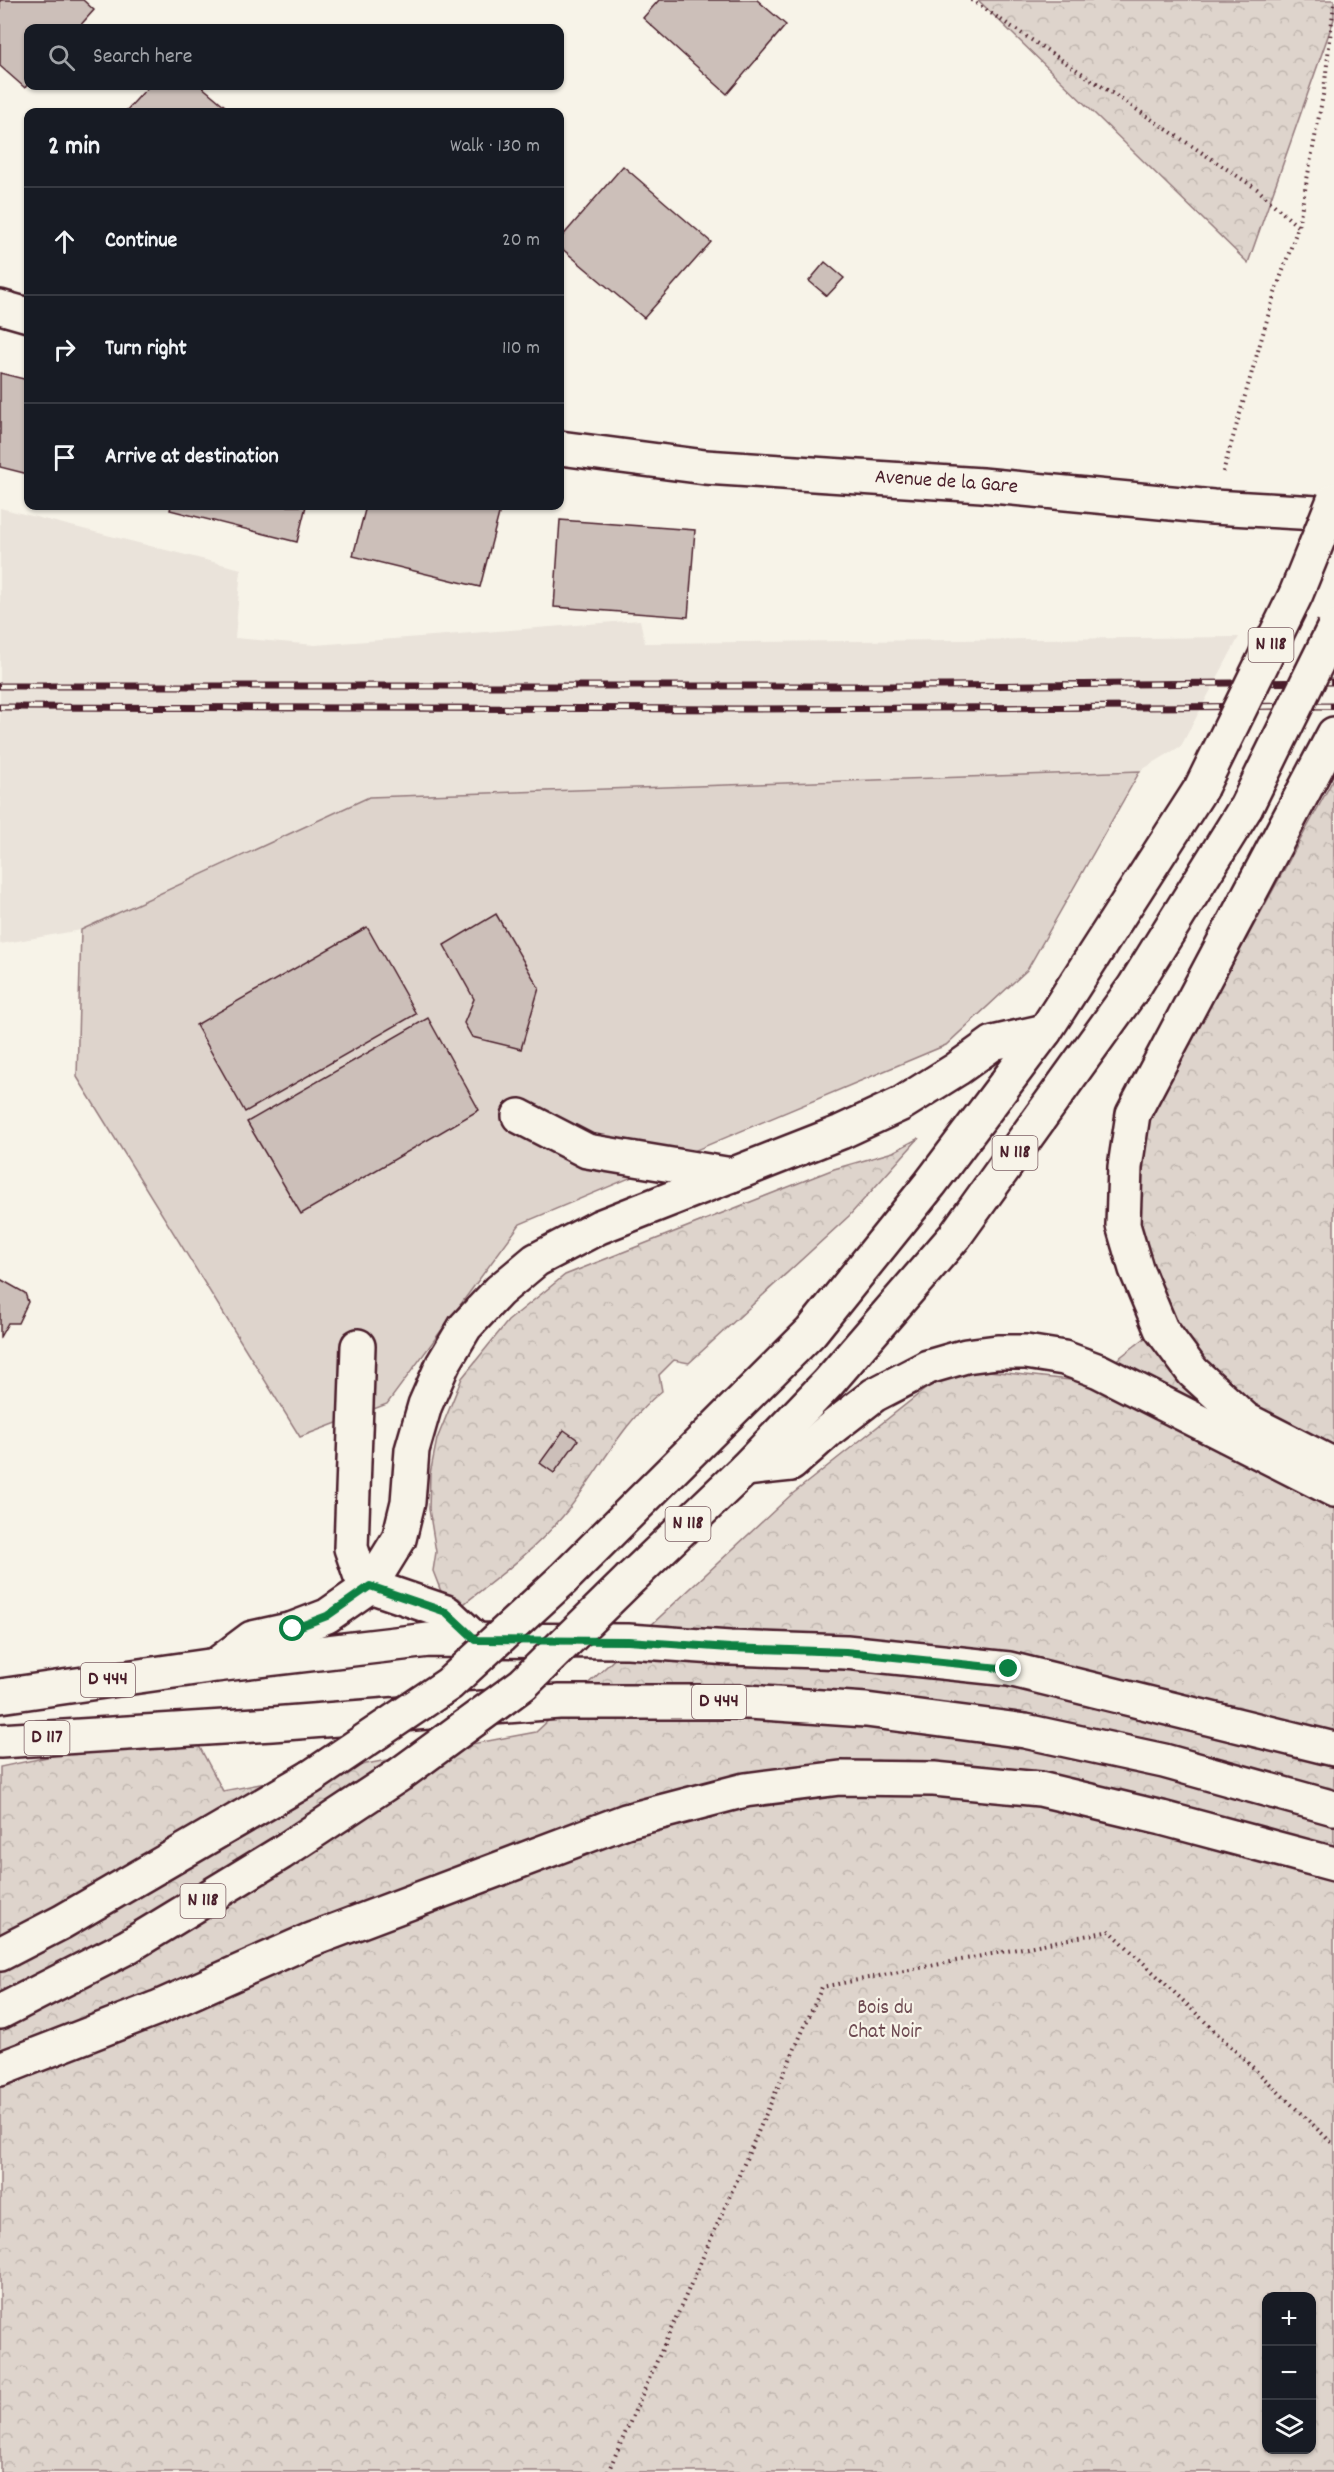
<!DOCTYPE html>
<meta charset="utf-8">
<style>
body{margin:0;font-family:Dekko,sans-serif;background:#242831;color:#f1f3f6}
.controls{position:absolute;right:18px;bottom:18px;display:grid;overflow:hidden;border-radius:12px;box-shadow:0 2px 4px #0004}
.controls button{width:54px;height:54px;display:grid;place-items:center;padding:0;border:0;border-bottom:2px solid #363941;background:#171b24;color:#f1f3f6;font:30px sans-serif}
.stop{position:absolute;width:18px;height:18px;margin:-14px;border:4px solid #0b8043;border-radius:50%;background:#fff}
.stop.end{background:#0b8043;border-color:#fff;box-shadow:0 2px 6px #0008}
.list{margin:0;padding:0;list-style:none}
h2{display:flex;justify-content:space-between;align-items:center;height:78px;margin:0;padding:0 24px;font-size:26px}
h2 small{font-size:20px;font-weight:400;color:#9ea1a6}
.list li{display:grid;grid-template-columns:39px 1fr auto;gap:18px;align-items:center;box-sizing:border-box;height:108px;padding:0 24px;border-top:2px solid #363941}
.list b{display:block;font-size:22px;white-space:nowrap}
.list em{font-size:20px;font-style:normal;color:#9ea1a6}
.icon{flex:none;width:33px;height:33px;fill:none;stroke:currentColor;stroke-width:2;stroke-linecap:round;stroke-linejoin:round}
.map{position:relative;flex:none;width:1334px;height:2472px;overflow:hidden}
.search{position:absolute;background:#171b24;box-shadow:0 2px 4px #0004;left:24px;top:24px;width:540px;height:66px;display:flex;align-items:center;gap:15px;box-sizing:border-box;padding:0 21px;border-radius:12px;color:#9ea1a6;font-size:22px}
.panel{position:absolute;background:#171b24;box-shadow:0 2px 4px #0004;left:24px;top:108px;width:540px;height:402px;border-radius:12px}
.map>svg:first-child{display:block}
.built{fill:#eae3da}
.forest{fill:url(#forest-crowns);stroke:#947a7c;stroke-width:1.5;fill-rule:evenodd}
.garden{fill:#ded4cc;stroke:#947a7c;stroke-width:1.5}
.building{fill:#ccbfb9;stroke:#4a1f2b;stroke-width:1.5}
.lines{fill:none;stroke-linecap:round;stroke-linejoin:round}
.minor-casing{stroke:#4a1f2b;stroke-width:38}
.major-casing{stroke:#4a1f2b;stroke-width:38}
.highway-casing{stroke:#4a1f2b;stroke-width:38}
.path{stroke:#4a1f2b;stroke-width:4;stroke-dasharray:1.5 4.5;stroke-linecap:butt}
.minor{stroke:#f7f3e8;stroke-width:33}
.major{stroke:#f7f3e8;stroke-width:33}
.highway{stroke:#f7f3e8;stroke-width:33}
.rail-casing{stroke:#4a1f2b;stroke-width:7}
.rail{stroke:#f7f3e8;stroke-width:4.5;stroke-dasharray:14;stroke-linecap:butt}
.highway-bridge-casing{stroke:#4a1f2b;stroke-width:38;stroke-linecap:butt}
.highway-bridge{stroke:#f7f3e8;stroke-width:33}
.route{stroke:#0b8043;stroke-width:8}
.labels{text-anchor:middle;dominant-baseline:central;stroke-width:4.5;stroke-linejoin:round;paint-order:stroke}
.shield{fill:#f7f3e8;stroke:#7e5f64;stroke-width:1.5}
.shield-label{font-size:20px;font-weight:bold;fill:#4a1f2b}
.street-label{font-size:21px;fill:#4a1f2b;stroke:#f7f3e8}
.park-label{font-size:21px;fill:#6f4c53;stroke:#f7f3e8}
</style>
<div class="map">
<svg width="1334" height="2472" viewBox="0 0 1334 2472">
<defs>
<pattern id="forest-crowns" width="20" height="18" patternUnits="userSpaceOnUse" patternTransform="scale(1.5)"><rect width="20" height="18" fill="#ded4cc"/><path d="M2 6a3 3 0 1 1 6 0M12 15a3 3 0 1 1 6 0" fill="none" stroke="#c0b6af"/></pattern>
</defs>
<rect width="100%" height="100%" fill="#f7f3e8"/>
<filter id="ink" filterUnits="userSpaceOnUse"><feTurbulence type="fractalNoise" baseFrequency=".0167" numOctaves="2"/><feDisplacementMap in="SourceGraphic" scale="12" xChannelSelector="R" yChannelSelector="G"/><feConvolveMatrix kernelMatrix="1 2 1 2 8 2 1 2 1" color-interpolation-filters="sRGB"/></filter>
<g filter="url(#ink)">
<path class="built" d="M0 508 241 569 235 638 315 645 640 620 645 643 1239 637 1181 746 1140 771 369 797 81 930 0 944Z"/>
<g class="forest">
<path d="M978 0H1334V19L1248 263Z"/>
<path d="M1334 778V2472H0V1767L189 1727 223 1791 536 1732 791 1495 933 1383 971 1369 1088 1382 1172 1317 1139 1220 1145 1125ZM1266 2296H1312V2450H1266Z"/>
<path d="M919 1138 849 1216 689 1363 674 1360 659 1375 662 1391C620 1424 597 1476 563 1516 532 1553 494 1580 456 1610L442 1594 433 1571 436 1552 429 1509 430 1474 437 1439 462 1378 508 1321 565 1275 834 1169 893 1152Z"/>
</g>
<path class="garden" d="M1140 771 1027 970 946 1045 520 1224 387 1404 300 1437 77 1077 81 930 369 797Z"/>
<g class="building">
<path d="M0 0H83L94 10 78 28H28V84L25 88 0 66Z"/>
<path d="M659 0H757L786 25 727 94 643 18Z"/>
<path d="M149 86H201L232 112H125Z"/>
<path d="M623 166 711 242 644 318 560 247V239Z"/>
<path d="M825 262 844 278 827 296 809 281Z"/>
<path d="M0 373 28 380V474L0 467Z"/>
<path d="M171 506H306L297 542 170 510Z"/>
<path d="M366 506H501L480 587 353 556Z"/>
<path d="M560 520 695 530 688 617 554 607Z"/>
<path d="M496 914 539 988 521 1049 472 1037 464 1023 474 999 444 945Z"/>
<path d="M367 927 416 1014 245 1112 196 1025Z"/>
<path d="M428 1018 479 1110 301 1214 247 1122Z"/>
<path d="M0 1279 25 1293 28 1302 18 1323H8L0 1337Z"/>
<path d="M564 1430 578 1440 554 1473 540 1463Z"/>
</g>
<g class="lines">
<g class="minor-casing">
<g id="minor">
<path d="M0 307 28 315"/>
<path id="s1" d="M560 448 705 467 982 485 1213 507 1334 514"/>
<path d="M519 1116 587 1151 732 1175"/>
<path d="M358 1346 351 1548 360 1574 370 1586 446 1612 476 1640"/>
</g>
</g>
<g class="major-casing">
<g id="major">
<path d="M220 1662 252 1638 293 1629 327 1616 370 1586"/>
<path d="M0 1696 216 1665 429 1640 628 1641 730 1648 846 1652 1009 1669 1334 1749"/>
<path d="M0 1741 272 1724 559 1702H748L866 1710 1025 1731 1164 1761 1334 1808"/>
</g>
</g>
<g class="highway-casing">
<g id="highway">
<path d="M1334 734 1133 1114 1125 1167 1123 1225 1136 1269 1161 1329 1193 1372 1246 1420 1334 1465"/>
<path d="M745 1469 791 1464 829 1430 874 1395 928 1367 966 1356 997 1352H1026L1064 1358 1099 1371 1334 1490"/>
<path d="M631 1578 745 1469 828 1383 955 1236 1134 987 1246 807"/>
<path d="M563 1579 811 1332 930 1184 1045 1031 1201 788"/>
<path d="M370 1586 399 1539 408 1502 412 1450 425 1405 443 1364 465 1327 499 1291 536 1260 599 1227 841 1132 901 1104 957 1069 993 1043 1045 1031"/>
<path d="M0 1954 62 1922 311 1777"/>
<path d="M0 2012 127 1947 281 1853 399 1775"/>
<path d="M0 2069 157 2008 308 1941 626 1821 745 1790 840 1778 934 1779 1040 1789 1162 1818 1334 1864"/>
</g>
</g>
<g class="path">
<path d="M971 0 1257 189 1297 226"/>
<path d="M1223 472 1273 299 1298 227 1324 90 1334 4"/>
<path d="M608 2472 822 1987 1110 1931 1334 2145"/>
</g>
<use href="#minor" class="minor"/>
<use href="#major" class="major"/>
<use href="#highway" class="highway"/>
<g class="rail-casing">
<g id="rail">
<path d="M0 686H946L1334 682"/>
<path d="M0 707 752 709 1334 706"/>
</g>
</g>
<use href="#rail" class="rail"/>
<g class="highway-bridge-casing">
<g id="highway-bridge">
<path d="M1201 788 1296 594 1334 500"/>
<path d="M1246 807 1334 628"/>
<path d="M399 1775 523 1684 631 1578"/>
<path d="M311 1777 449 1684 563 1579"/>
</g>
</g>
<use href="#highway-bridge" class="highway-bridge"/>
</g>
</g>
<g class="lines" filter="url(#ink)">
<path class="route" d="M293 1629 327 1616 370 1586 446 1612 476 1640 628 1641 730 1648 846 1652 1009 1669"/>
</g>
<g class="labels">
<g class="shield">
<rect x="1248.5" y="628" width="45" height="34" rx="4.5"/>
<rect x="992.5" y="1136" width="45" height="34" rx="4.5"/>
<rect x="665.5" y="1507" width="45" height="34" rx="4.5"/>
<rect x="81" y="1663" width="54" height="34" rx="4.5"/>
<rect x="692" y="1685" width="54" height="34" rx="4.5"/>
<rect x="24.5" y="1721" width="45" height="34" rx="4.5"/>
<rect x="180.5" y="1884" width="45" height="34" rx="4.5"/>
</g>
<g class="shield-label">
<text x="1271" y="645">N 118</text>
<text x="1015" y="1153">N 118</text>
<text x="688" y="1524">N 118</text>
<text x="108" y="1680">D 444</text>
<text x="719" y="1702">D 444</text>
<text x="47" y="1738">D 117</text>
<text x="203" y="1901">N 118</text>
</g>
<g class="street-label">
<text stroke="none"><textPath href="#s1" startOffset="388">Avenue de la Gare</textPath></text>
</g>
<g class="park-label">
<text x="885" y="2009">Bois du<tspan x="885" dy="24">Chat Noir</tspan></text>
</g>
</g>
</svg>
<div class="controls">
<button>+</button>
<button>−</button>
<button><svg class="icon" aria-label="layers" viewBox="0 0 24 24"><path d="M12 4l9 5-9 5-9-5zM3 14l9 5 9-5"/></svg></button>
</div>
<div class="stop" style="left:293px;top:1629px"></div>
<div class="stop end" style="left:1009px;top:1669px"></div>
<div class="search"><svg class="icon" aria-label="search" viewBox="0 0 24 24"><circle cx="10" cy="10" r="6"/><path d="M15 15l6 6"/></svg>Search here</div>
<section class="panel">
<h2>2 min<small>Walk · 130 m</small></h2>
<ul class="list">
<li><svg class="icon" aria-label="ahead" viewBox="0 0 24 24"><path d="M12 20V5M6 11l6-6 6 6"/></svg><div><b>Continue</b></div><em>20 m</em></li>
<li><svg class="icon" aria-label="right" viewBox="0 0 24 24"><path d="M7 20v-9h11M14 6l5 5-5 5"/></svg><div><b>Turn right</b></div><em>110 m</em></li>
<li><svg class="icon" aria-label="arrive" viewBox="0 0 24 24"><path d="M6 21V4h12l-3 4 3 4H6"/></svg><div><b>Arrive at destination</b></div></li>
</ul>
</section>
</div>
